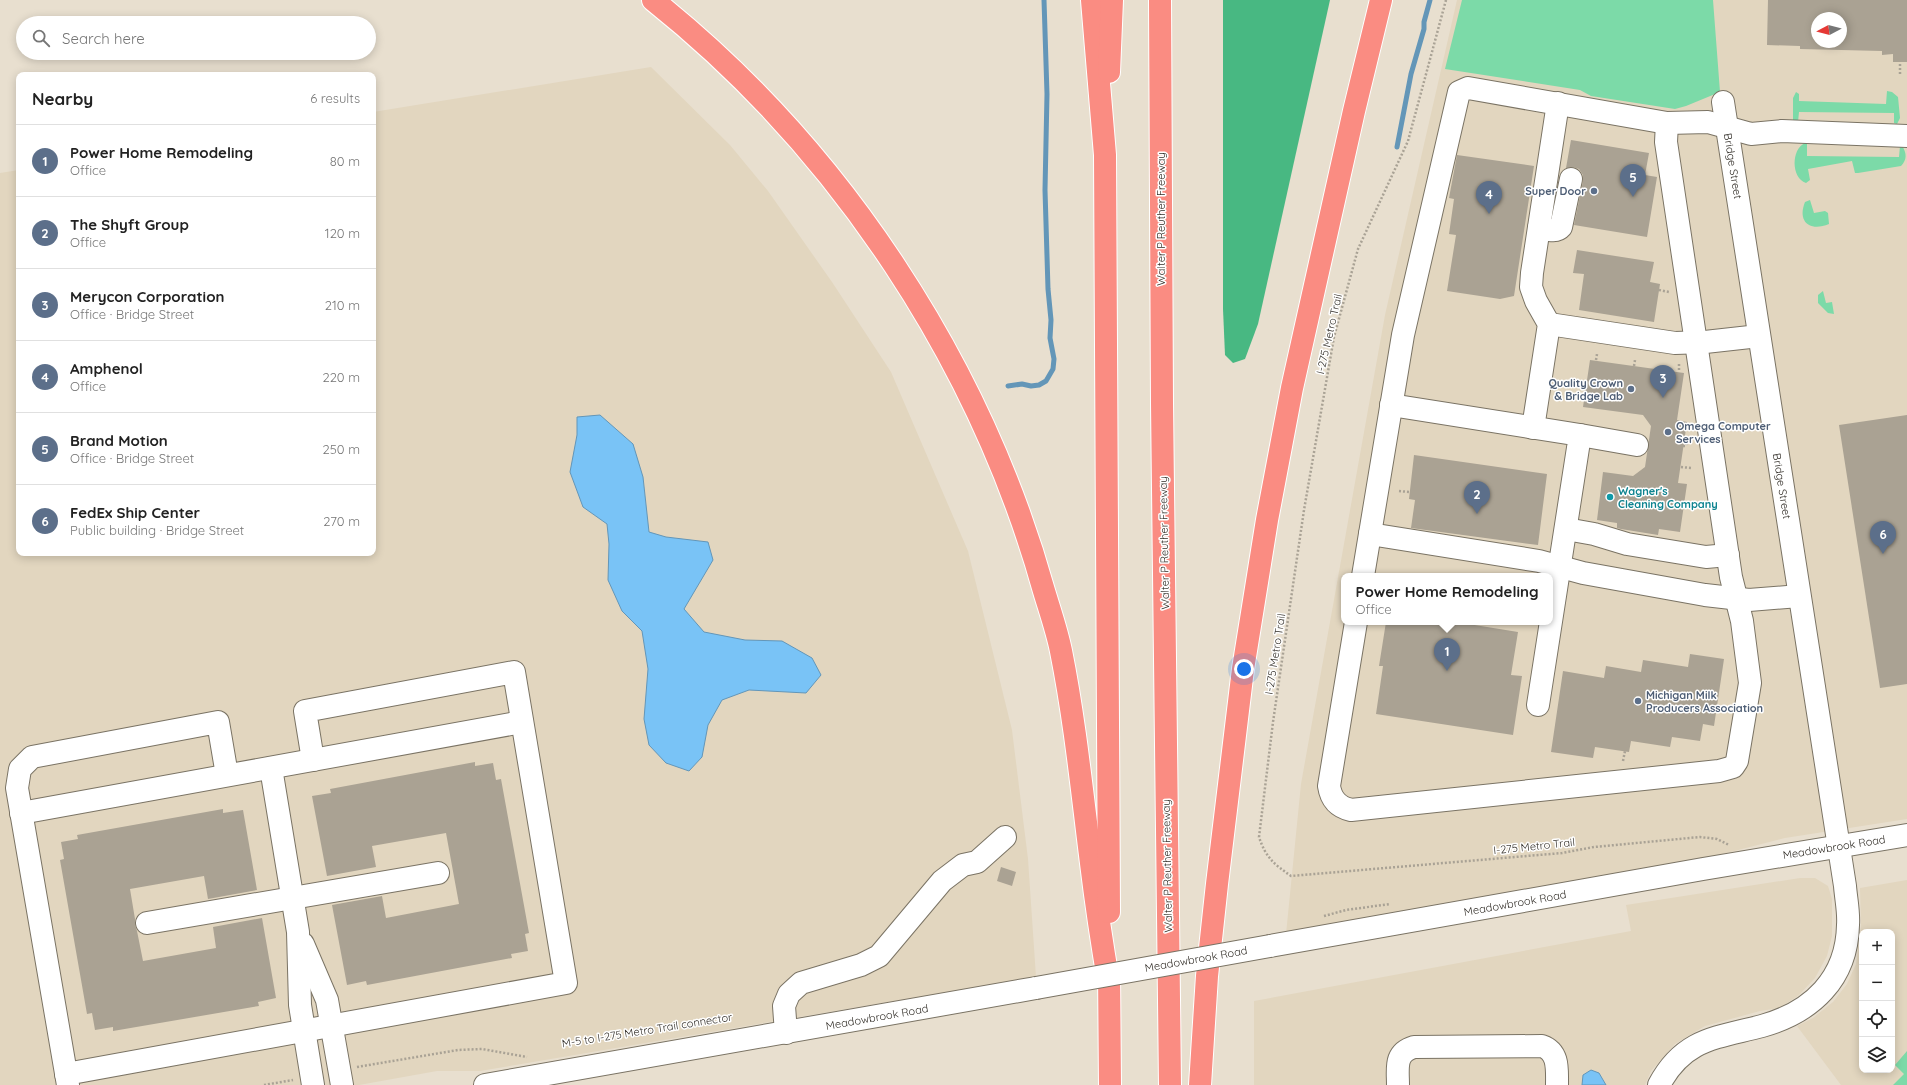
<!DOCTYPE html>
<meta charset="utf-8">
<style>
body{margin:0;font-family:Quicksand,sans-serif;background:#f6f6f6;color:#222}
.controls{position:absolute;right:12px;bottom:12px;display:grid;overflow:hidden;border-radius:8px;box-shadow:0 2px 10px #0003}
.controls button{width:36px;height:36px;display:grid;place-items:center;padding:0;border:0;border-bottom:1px solid #e0e0e0;background:#fff;color:#222;font:20px sans-serif}
.compass{position:absolute;left:1811px;top:12px;width:36px;height:36px;border-radius:50%;background:#fff;box-shadow:0 2px 10px #0003;rotate:263deg}
.you{position:absolute;left:1244px;top:669px;width:14px;height:14px;margin:-10px;border:3px solid #fff;border-radius:50%;background:#1a73e8;box-shadow:0 0 0 6px #1a73e833}
.badge{display:grid;place-items:center;width:26px;height:26px;border-radius:50%;background:#b32143;color:#fff;font-size:13px;font-weight:700}
.pin{position:absolute;translate:-50% -33px;filter:drop-shadow(0 1px 2px #0008)}
.pin::after{content:'';position:absolute;top:21px;width:14px;height:12px;background:inherit;clip-path:polygon(0 0,100% 0,50% 100%)}
.popup{position:absolute;left:1341px;top:573px;width:212px;height:52px;box-sizing:border-box;display:grid;place-content:center;border-radius:8px;background:#fff;filter:drop-shadow(0 1px 3px #0005);font-size:13px;white-space:nowrap;color:#767676}
.popup b{font-size:15px;color:#222}
.popup::after{content:'';position:absolute;left:50%;top:100%;margin-left:-8px;border:8px solid transparent;border-top-color:#fff}
.list{margin:0;padding:0;list-style:none}
h2{display:flex;justify-content:space-between;align-items:center;height:52px;margin:0;padding:0 16px;font-size:17px}
h2 small{font-size:13px;font-weight:400;color:#767676}
.list li{display:grid;grid-template-columns:26px 1fr auto;gap:12px;align-items:center;box-sizing:border-box;height:72px;padding:0 16px;border-top:1px solid #e0e0e0}
.list b{display:block;font-size:15px;white-space:nowrap}
.list p{margin:0;font-size:13px;white-space:nowrap;color:#767676}
.list em{font-size:13px;font-style:normal;color:#767676}
.icon{flex:none;width:22px;height:22px;fill:none;stroke:currentColor;stroke-width:2;stroke-linecap:round;stroke-linejoin:round}
.map{position:relative;flex:none;width:1907px;height:1085px;overflow:hidden}
.search{position:absolute;background:#fff;box-shadow:0 2px 10px #0003;left:16px;top:16px;width:360px;height:44px;display:flex;align-items:center;gap:10px;box-sizing:border-box;padding:0 14px;border-radius:22px;color:#767676;font-size:15px}
.panel{position:absolute;background:#fff;box-shadow:0 2px 10px #0003;left:16px;top:72px;width:360px;height:484px;border-radius:8px}
.map>svg:first-child{display:block}
.built{fill:#e2d6bf;fill-rule:evenodd}
.green{fill:#7cdaa8}
.forest{fill:#48b882}
.water{fill:#79c3f6;stroke:#6396b8}
.lines{fill:none;stroke-linecap:round;stroke-linejoin:round}
.stream{stroke:#6396b8;stroke-width:5}
.building{fill:#aaa293;fill-rule:evenodd}
.minor-casing{stroke:#7a7364;stroke-width:24}
.highway-casing{stroke:#fff;stroke-width:24}
.path{stroke:#a9a295;stroke-width:2.5;stroke-dasharray:2 2;stroke-linecap:butt}
.minor{stroke:#fff;stroke-width:22}
.highway{stroke:#fa8c82;stroke-width:22}
.minor-bridge-casing{stroke:#7a7364;stroke-width:24;stroke-linecap:butt}
.minor-bridge{stroke:#fff;stroke-width:22}
.service-dot{fill:#5c6f8a;stroke:#fff;stroke-width:1.5}
.culture-dot{fill:#0f9aa8;stroke:#fff;stroke-width:1.5}
.labels{text-anchor:middle;dominant-baseline:central;stroke-width:3;stroke-linejoin:round;paint-order:stroke}
.street-label{font-size:11px;fill:#312d27;stroke:#fff}
.service-label{font-size:11px;font-weight:bold;fill:#4e5e75;stroke:#fff;text-anchor:end}
.culture-label{font-size:11px;font-weight:bold;fill:#0d838f;stroke:#fff;text-anchor:start}
</style>
<div class="map">
<svg width="1907" height="1085" viewBox="0 0 1907 1085">
<rect width="100%" height="100%" fill="#e8dfcf"/>
<g class="built">
<path d="M1457 0H1907V819L1785 838 1707 858 1286 934 1301 784 1385 315ZM1817 18H1841V42H1817ZM1344 576H1550V622H1344Z"/>
<path d="M651 67 730 145 768 191 832 282 891 372 968 551 1012 730 1028 859 1036 977 480 1071H437L359 1085H0V173L19 170V553H373V112Z"/>
<path d="M1800 878H1815L1828 886 1832 899V936L1827 956 1815 978 1798 996 1779 1008 1760 1011 1705 1026 1675 1044 1651 1071 1645 1085H1254V1001L1631 931 1626 905Z"/>
<path d="M1907 880V1085H1841L1797 1026 1813 1018 1833 1002 1847 984 1856 964 1861 926 1860 888ZM1862 932H1892V1070H1862Z"/>
</g>
<g class="green">
<path d="M1462 0H1713L1720 92 1686 106 1675 109 1591 96 1580 90 1445 69Z"/>
<path d="M1887 91 1892 92 1898 97 1900 118 1897 124 1894 123V113L1799 112 1798 122H1795L1793 120V98L1796 92 1799 94V101L1886 104Z"/>
<path d="M1805 143 1807 144V156L1899 157 1900 146H1902C1907 153 1907 160 1901 166L1858 173H1855L1852 161 1808 169 1810 180 1806 183C1791 178 1791 149 1805 143Z"/>
<path d="M1810 200 1814 213 1825 211 1828 213 1829 224C1810 232 1797 222 1805 202Z"/>
<path d="M1823 291 1826 303 1832 302 1834 314 1828 313 1818 303V295Z"/>
<path d="M1907 1051V1085H1893L1904 1074 1895 1065Z"/>
</g>
<path class="forest" d="M1223 0H1330L1258 324 1245 359 1233 363 1225 355 1223 309Z"/>
<g class="water">
<path d="M600 415 633 444 643 477 649 532 666 537 708 542 713 560 684 609 704 632 745 640 782 641 812 658 821 675 806 693 749 690 722 700 708 725 702 757 689 771 666 763 649 745 644 719 648 669 642 631 622 611 608 580 609 544 607 524 583 507 570 472 577 435V417Z"/>
<path d="M1591 1070 1599 1073 1606 1085H1582L1583 1075Z"/>
</g>
<g class="lines">
<g class="stream">
<path d="M1397 147 1411 74 1424 29V22L1430 0"/>
<path d="M1008 386 1022 384 1031 386 1039 385 1046 381 1053 369 1054 359 1050 338 1051 320 1048 289 1045 190 1047 94 1044 0"/>
</g>
</g>
<g class="building">
<path d="M1768 0H1907V62H1893V54L1882 55V51L1800 49V46L1767 45ZM1817 18H1841V42H1817Z"/>
<path d="M1571 140 1649 153 1645 175 1657 177 1647 237 1574 225 1583 181V175L1579 169 1573 167 1566 168Z"/>
<path d="M1457 155 1534 166 1514 296 1500 299 1447 291 1456 235 1449 234 1454 199 1449 198Z"/>
<path d="M1577 250 1654 262 1650 282 1660 284 1654 322 1579 310 1584 274 1573 273Z"/>
<path d="M1590 360 1684 373 1677 420 1687 422 1678 483 1687 484 1680 532 1659 529 1658 535 1621 529 1617 528V523L1597 520 1603 472 1633 476 1645 467 1651 426 1643 415 1583 407Z"/>
<path d="M1907 415V684L1880 688 1839 425Z"/>
<path d="M1414 455 1547 474 1538 545 1411 528 1415 500 1409 499Z"/>
<path d="M1386 622H1456L1518 632 1511 675 1522 676 1513 735 1376 714 1383 666H1379Z"/>
<path d="M1690 654 1724 659 1714 726 1703 724 1700 741 1672 737 1670 747 1631 741 1629 752 1595 747 1593 758 1551 752 1563 671 1604 678 1606 666 1641 672 1643 660 1688 667Z"/>
<path d="M475 762V766L493 763 496 780 501 779 529 933 525 934 528 951 511 954 512 958 367 985 366 981 347 985 332 905 382 896 386 918 459 904 446 833 372 846 376 867 327 876 312 796 331 793 330 789Z"/>
<path d="M223 809V813L243 810 257 890 208 899 204 876 130 889 135 919V925L137 931 143 961 216 948 213 927 262 918 276 998 258 1002 259 1006 113 1031V1027L95 1030 92 1013 87 1014 60 860 64 859 61 842 78 839 77 835Z"/>
<path d="M1001 867 1016 872 1012 886 997 881Z"/>
</g>
<g class="lines">
<g class="minor-casing">
<g id="minor">
<path d="M1539 228C1546 229 1556 233 1561 227L1571 179"/>
<path d="M1549 324 1675 343 1705 342 1759 336"/>
<path d="M1391 405 1580 435 1538 705"/>
<path d="M1533 428 1549 324 1536 301 1531 287 1532 273 1558 103"/>
<path d="M1580 435 1637 445"/>
<path d="M1566 529 1594 534 1627 544 1706 557 1728 555"/>
<path d="M1370 534 1539 561 1583 573 1705 595 1749 600 1799 596"/>
<path d="M1363 576 1403 335 1459 92 1468 88 1667 123 1708 122 1751 134 1782 131 1907 136"/>
<path d="M1356 622 1329 786C1331 799 1338 807 1351 810L1719 771 1733 767 1737 761 1750 683 1742 621 1731 577 1666 142 1667 123"/>
<path d="M271 768 298 932 300 1005 313 1085"/>
<path d="M21 813 522 722"/>
<path d="M147 923 438 873"/>
<path d="M303 944 327 1000 342 1085"/>
<path d="M1270 946 1703 869 1907 835"/>
<path d="M786 1033 784 1006 789 994 801 983 861 965 879 956 942 881 963 865 977 862 1005 837"/>
<path d="M66 1074 566 983 514 672 305 711 313 760"/>
<path d="M68 1085 17 788 20 769 32 757 218 722 227 775"/>
<path d="M485 1085 1036 988"/>
<path d="M1398 1085C1398 1068 1394 1053 1414 1047L1542 1046C1559 1052 1557 1069 1557 1085"/>
<path d="M1659 1085C1684 1038 1717 1038 1762 1026 1812 1012 1847 979 1848 925 1849 912 1846 899 1845 886L1723 102"/>
</g>
</g>
<g class="highway-casing">
<g id="highway">
<path d="M653 0C840 149 980 362 1044 591 1050 611 1057 631 1061 651 1075 721 1082 792 1091 863 1096 904 1102 944 1109 985"/>
<path d="M1092 0 1105 155 1109 912"/>
<path d="M1160 0 1162 403 1170 1085"/>
<path d="M1109 72 1112 0"/>
<path d="M1109 971 1110 1085"/>
<path d="M1200 1085 1207 976 1217 884 1243 669 1267 520 1292 388 1354 111 1381 0"/>
</g>
</g>
<g class="path">
<path d="M1446 0 1408 141 1358 249 1334 337 1304 510 1273 722 1259 837C1266 858 1274 864 1291 876L1562 853 1594 847 1700 837 1717 839 1729 845"/>
<path d="M1900 74V62"/>
<path d="M1659 290 1669 292"/>
<path d="M1596 360 1597 354"/>
<path d="M1679 364V372"/>
<path d="M1634 366 1635 360"/>
<path d="M1683 446H1686L1687 441H1684"/>
<path d="M1681 467 1691 468"/>
<path d="M1399 491 1409 492"/>
<path d="M1623 761 1625 751"/>
<path d="M1324 916 1346 910 1390 904"/>
<path d="M357 1067 458 1050 482 1049 527 1057"/>
<path d="M264 1085 293 1080"/>
</g>
<use href="#minor" class="minor"/>
<use href="#highway" class="highway"/>
<g class="minor-bridge-casing">
<path id="minor-bridge" d="M1036 988 1270 946"/>
</g>
<use href="#minor-bridge" class="minor-bridge"/>
</g>
<g class="service-dot">
<circle cx="1594" cy="191" r="4"/>
<circle cx="1631" cy="389" r="4"/>
<circle cx="1668" cy="432" r="4"/>
<circle cx="1638" cy="701" r="4"/>
</g>
<circle class="culture-dot" cx="1610" cy="497" r="4"/>
<g class="labels">
<g class="street-label">
<text transform="translate(1733 166) rotate(81)">Bridge Street</text>
<text transform="translate(1161 219) rotate(-90)">Walter P Reuther Freeway</text>
<text transform="translate(1329 334) rotate(-77)">I-275 Metro Trail</text>
<text transform="translate(1782 486) rotate(81)">Bridge Street</text>
<text transform="translate(1164 543) rotate(-91)">Walter P Reuther Freeway</text>
<text transform="translate(1275 654) rotate(-81)">I-275 Metro Trail</text>
<text transform="translate(1534 846) rotate(-6)">I-275 Metro Trail</text>
<text transform="translate(1834 847) rotate(-9)">Meadowbrook Road</text>
<text transform="translate(1167 866) rotate(-91)">Walter P Reuther Freeway</text>
<text transform="translate(1515 903) rotate(-10)">Meadowbrook Road</text>
<text transform="translate(1196 959) rotate(-10)">Meadowbrook Road</text>
<text transform="translate(877 1017) rotate(-10)">Meadowbrook Road</text>
<text transform="translate(647 1030) rotate(-9)">M-5 to I-275 Metro Trail connector</text>
</g>
<g class="service-label">
<text x="1586" y="191">Super Door</text>
<text x="1623" y="383">Quality Crown<tspan x="1623" dy="13">&amp; Bridge Lab</tspan></text>
<text x="1676" y="426" text-anchor="start">Omega Computer<tspan x="1676" dy="13">Services</tspan></text>
<text x="1646" y="695" text-anchor="start">Michigan Milk<tspan x="1646" dy="13">Producers Association</tspan></text>
</g>
<g class="culture-label">
<text x="1618" y="491">Wagner's<tspan x="1618" dy="13">Cleaning Company</tspan></text>
</g>
</g>
</svg>
<div class="controls">
<button>+</button>
<button>−</button>
<button><svg class="icon" aria-label="locate" viewBox="0 0 24 24"><circle cx="12" cy="12" r="6"/><path d="M12 2v4M12 18v4M2 12h4M18 12h4"/></svg></button>
<button><svg class="icon" aria-label="layers" viewBox="0 0 24 24"><path d="M12 4l9 5-9 5-9-5zM3 14l9 5 9-5"/></svg></button>
</div>
<svg class="compass" viewBox="-18 -18 36 36"><path d="M0-13l5 13h-10z" fill="#e53935"/><path d="M0 13l5-13h-10z" fill="#767676"/></svg>
<div class="you"></div>
<div class="pin badge" style="left:1447px;top:671px;background:#5c6f8a">1</div>
<div class="popup"><b>Power Home Remodeling</b>Office</div>
<div class="pin badge" style="left:1477px;top:514px;background:#5c6f8a">2</div>
<div class="pin badge" style="left:1663px;top:398px;background:#5c6f8a">3</div>
<div class="pin badge" style="left:1489px;top:214px;background:#5c6f8a">4</div>
<div class="pin badge" style="left:1633px;top:197px;background:#5c6f8a">5</div>
<div class="pin badge" style="left:1883px;top:554px;background:#5c6f8a">6</div>
<div class="search"><svg class="icon" aria-label="search" viewBox="0 0 24 24"><circle cx="10" cy="10" r="6"/><path d="M15 15l6 6"/></svg>Search here</div>
<section class="panel">
<h2>Nearby<small>6 results</small></h2>
<ul class="list">
<li><span class="badge" style="background:#5c6f8a">1</span><div><b>Power Home Remodeling</b><p>Office</p></div><em>80 m</em></li>
<li><span class="badge" style="background:#5c6f8a">2</span><div><b>The Shyft Group</b><p>Office</p></div><em>120 m</em></li>
<li><span class="badge" style="background:#5c6f8a">3</span><div><b>Merycon Corporation</b><p>Office · Bridge Street</p></div><em>210 m</em></li>
<li><span class="badge" style="background:#5c6f8a">4</span><div><b>Amphenol</b><p>Office</p></div><em>220 m</em></li>
<li><span class="badge" style="background:#5c6f8a">5</span><div><b>Brand Motion</b><p>Office · Bridge Street</p></div><em>250 m</em></li>
<li><span class="badge" style="background:#5c6f8a">6</span><div><b>FedEx Ship Center</b><p>Public building · Bridge Street</p></div><em>270 m</em></li>
</ul>
</section>
</div>
